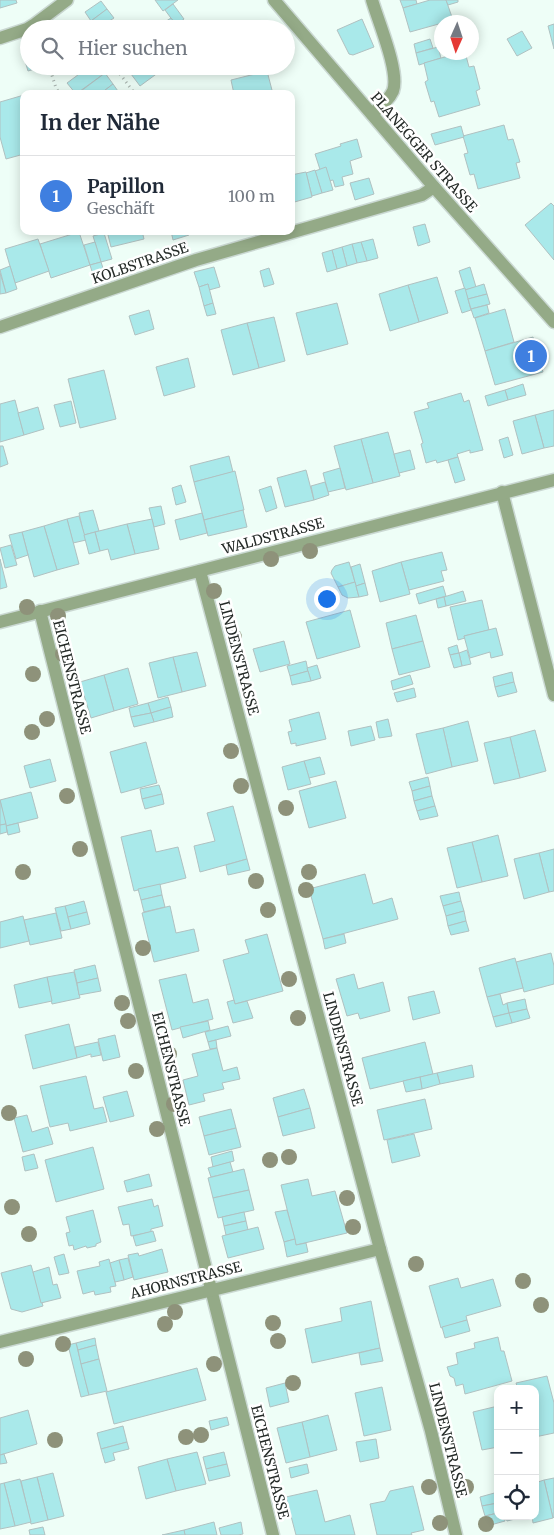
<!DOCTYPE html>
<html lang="de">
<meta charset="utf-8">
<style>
body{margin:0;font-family:Merriweather,serif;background:#f2f2f3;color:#1f2937}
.controls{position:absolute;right:15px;bottom:15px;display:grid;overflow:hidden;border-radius:10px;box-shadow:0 2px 12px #0003}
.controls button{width:45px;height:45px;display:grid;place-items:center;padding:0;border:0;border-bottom:1px solid #e0e1e3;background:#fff;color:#1f2937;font:25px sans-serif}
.compass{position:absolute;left:434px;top:15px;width:45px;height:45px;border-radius:50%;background:#fff;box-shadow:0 2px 12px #0003;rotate:183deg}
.you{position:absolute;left:326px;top:598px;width:18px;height:18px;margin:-12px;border:4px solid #fff;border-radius:50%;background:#1a73e8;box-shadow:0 0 0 8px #1a73e833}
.badge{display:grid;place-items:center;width:32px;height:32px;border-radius:50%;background:#9f40a8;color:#fff;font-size:16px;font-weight:700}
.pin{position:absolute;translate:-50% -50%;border:2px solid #fff;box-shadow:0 1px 5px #0006}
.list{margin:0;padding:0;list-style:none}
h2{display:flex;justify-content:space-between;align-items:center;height:65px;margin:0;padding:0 20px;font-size:21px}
h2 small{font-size:16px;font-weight:400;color:#747a83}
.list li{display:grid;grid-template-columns:32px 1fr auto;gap:15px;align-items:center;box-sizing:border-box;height:80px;padding:0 20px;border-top:1px solid #e0e1e3}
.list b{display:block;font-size:19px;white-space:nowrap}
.list p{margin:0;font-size:16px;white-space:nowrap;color:#747a83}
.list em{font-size:16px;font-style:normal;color:#747a83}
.icon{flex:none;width:28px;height:28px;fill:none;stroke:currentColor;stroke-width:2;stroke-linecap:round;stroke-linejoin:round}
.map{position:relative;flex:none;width:554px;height:1535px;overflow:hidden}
.search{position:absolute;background:#fff;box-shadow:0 2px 12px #0003;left:20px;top:20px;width:275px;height:55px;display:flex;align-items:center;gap:12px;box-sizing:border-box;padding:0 18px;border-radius:28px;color:#747a83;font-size:19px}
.panel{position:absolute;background:#fff;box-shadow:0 2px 12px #0003;left:20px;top:90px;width:275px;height:145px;border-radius:10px}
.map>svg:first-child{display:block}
.building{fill:#a9e9ea;stroke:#b0c1c1}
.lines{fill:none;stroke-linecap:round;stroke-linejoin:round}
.minor-casing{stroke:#cad8d2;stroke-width:15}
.tertiary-casing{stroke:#cad8d2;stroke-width:15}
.path{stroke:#a6b2ad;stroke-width:3;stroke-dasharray:1 4;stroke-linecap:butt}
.minor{stroke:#94aa87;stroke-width:12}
.tertiary{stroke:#94aa87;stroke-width:12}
.tree{fill:#8e927a}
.labels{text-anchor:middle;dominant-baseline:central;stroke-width:5;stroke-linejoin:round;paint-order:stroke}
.street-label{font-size:14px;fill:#252b28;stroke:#fff}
</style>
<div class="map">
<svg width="554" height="1535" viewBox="0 0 554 1535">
<rect width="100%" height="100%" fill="#eefef7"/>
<g class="building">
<path d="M0 0H16L17 3 0 8Z"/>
<path d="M155 0H178L163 11Z"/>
<path d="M400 0H416L417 4 403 8Z"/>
<path d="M430 0H446L453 20 410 32 403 8Z"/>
<path d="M446 0H458V2L448 5Z"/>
<path d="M101 1 107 9 91 21 85 12Z"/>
<path d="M173 4 184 19 176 25 165 10Z"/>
<path d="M107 9 114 18 97 29 91 21Z"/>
<path d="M171 18 179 29H158L157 27Z"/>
<path d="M362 19 374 47 353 55 349 54 337 30Z"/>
<path d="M554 24V49L548 26Z"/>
<path d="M522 31 532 48 517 56 507 39Z"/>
<path d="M430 39 433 48 416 53 414 44Z"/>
<path d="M438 47 441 58 419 65 416 53Z"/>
<path d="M29 50V60L25 61 23 51Z"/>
<path d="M462 52H465L469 67 474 66 480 89 476 91 480 105 439 117 434 101 431 102 425 82 428 80 424 63Z"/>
<path d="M29 60V66H45L28 71 25 61Z"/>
<path d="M90 66H100L105 73 76 94 67 83Z"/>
<path d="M125 66H148L155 75 140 86Z"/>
<path d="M148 66H167L155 75Z"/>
<path d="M267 71 273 94H234L231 80Z"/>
<path d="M105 73 113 84 100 94H77Z"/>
<path d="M113 84 120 94H100Z"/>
<path d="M24 95V154L6 159 0 137V102Z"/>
<path d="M504 125 508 140 513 139 520 162 516 163 520 178 478 189 474 174 470 175 464 154 468 153 463 136Z"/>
<path d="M461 126 464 137 435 145 431 134Z"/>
<path d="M357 139 362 157 350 161 353 174 342 177 344 185 335 187 333 180 324 182 315 154 341 146 340 144Z"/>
<path d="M326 167 333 190 322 193 315 171Z"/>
<path d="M315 170 322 193 312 196 306 173Z"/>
<path d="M306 172 312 197 291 203V175Z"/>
<path d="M369 178 374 194 355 200 350 183Z"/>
<path d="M551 203 554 206V260L525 225Z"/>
<path d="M425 224 430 242 418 246 413 227Z"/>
<path d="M107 231H142L144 239 111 247Z"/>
<path d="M171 231H188L189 235 173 240Z"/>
<path d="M79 232 90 265 51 278 40 244Z"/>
<path d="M104 233 112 259 101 262 93 236Z"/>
<path d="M38 239 49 271 15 283 5 249Z"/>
<path d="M373 239 378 258 367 261 361 242Z"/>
<path d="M95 242 101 262 90 265 84 245Z"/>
<path d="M361 242 367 261 357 263 352 244Z"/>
<path d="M352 244 357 263 347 266 342 247Z"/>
<path d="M342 247 347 266 337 269 332 250Z"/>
<path d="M332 250 337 269 327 272 322 253Z"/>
<path d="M101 262 106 277 95 281 90 265Z"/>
<path d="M10 266 17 289 6 293 0 270Z"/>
<path d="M214 267 220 287 209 290 208 284 199 287 194 272Z"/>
<path d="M470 267 476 287 465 290 459 271Z"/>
<path d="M269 268 274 284 264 287 260 271Z"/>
<path d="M0 273 6 293 0 294Z"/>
<path d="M437 277 448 313 419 322 408 285Z"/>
<path d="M208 284 213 303 204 306 199 287Z"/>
<path d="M484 284 487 294 468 299 465 290Z"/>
<path d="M408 285 419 322 390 331 379 294Z"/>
<path d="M465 288 471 310 462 313 455 291Z"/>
<path d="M487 294 490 304 471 309 468 299Z"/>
<path d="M213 303 216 314 207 316 204 306Z"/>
<path d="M337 303 348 344 307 355 296 313Z"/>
<path d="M487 305 489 313 474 318 471 309Z"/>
<path d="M505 309 514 342 485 351 475 318Z"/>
<path d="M149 310 154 329 135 335 129 316Z"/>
<path d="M274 317 285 361 259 368 247 323Z"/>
<path d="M247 323 259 368 233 375 221 330Z"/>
<path d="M533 337 543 372 495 385 485 351Z"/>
<path d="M188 358 195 387 164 396 156 367Z"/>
<path d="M104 370 116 419 80 428 68 379Z"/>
<path d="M523 384 526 395 508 400 505 390Z"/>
<path d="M505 390 508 400 488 406 485 396Z"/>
<path d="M461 393 464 402 469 400 483 450 470 453V450L457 454 458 457 448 460 437 463 436 460 426 463 421 444 423 443 414 412 429 408 427 403Z"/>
<path d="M15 400 24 435 0 442V404Z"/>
<path d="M71 401 76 423 60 427 54 405Z"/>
<path d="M38 407 44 429 24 435 18 413Z"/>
<path d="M554 410V446L544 448 535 415Z"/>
<path d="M535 415 544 448 522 454 513 421Z"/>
<path d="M388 432 400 476 373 483 361 439Z"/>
<path d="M508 437 513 455 504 458 499 440Z"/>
<path d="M361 439 373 483 346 490 334 446Z"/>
<path d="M0 446H3L8 464 0 467Z"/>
<path d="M410 450 415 469 399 473 394 454Z"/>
<path d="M229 456 233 472 194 482 190 466Z"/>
<path d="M458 457 465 480 455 483 448 460Z"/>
<path d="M340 468 345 488 328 492 323 473Z"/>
<path d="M306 470 314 500 285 507 277 478Z"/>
<path d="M235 471 244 510 204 520 194 482Z"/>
<path d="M325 482 329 495 314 500 311 486Z"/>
<path d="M181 485 186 502 176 505 172 488Z"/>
<path d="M271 486 277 508 266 512 259 490Z"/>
<path d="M161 506 165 524 154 527 149 508Z"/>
<path d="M93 510 99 531 84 535 79 513Z"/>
<path d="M243 510 247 527 208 536 204 520Z"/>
<path d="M202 513 207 533 180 540 175 520Z"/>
<path d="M79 516 86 540 73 543 67 519Z"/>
<path d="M67 519 79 564 57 570 44 526Z"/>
<path d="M152 519 159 549 135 554 127 524Z"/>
<path d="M127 524 135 554 111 560 108 549 100 551 95 532Z"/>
<path d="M44 526 57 570 34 577 22 532Z"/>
<path d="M22 532 28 555 16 559 9 535Z"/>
<path d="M95 532 100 551 89 554 84 535Z"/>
<path d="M11 545 17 565 5 568 0 548Z"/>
<path d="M442 552 447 570 441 571 444 581 409 590 401 562Z"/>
<path d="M0 559 7 587 0 589Z"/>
<path d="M349 562 355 582 338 587 331 573 332 570 335 566Z"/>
<path d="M401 562 410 594 380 602 372 571Z"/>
<path d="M360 564 365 583 356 586 351 567Z"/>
<path d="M355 582 359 597 348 598 342 595 338 587Z"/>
<path d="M365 583 368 595 359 597 356 586Z"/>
<path d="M443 586 446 596 419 604 416 594Z"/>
<path d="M463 591 466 601 446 606 444 597Z"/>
<path d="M444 597 446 606 438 608 436 599Z"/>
<path d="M482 600 489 630 464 636 465 638 458 640 450 607Z"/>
<path d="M350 610 360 647 317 659 306 622Z"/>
<path d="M416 615 423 641 392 649 386 623Z"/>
<path d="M496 628 503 655 491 658 490 652 470 658 464 636Z"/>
<path d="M284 641 290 664 260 672 253 649Z"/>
<path d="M423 641 430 667 399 675 392 649Z"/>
<path d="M457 645 459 653 450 655 448 648Z"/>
<path d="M467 650 471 664 462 666 459 653Z"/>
<path d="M197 652 206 686 182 692 173 657Z"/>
<path d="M459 653 462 666 454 668 450 655Z"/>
<path d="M173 657 182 692 158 698 149 663Z"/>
<path d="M306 661 308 671 290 676 287 666Z"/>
<path d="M317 665 321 678 311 681 307 668Z"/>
<path d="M128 668 138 704 114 711 104 675Z"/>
<path d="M308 671 311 681 292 685 290 676Z"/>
<path d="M512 672 514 682 495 687 493 677Z"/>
<path d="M104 675 114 711 91 718 80 682Z"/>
<path d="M410 675 413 684 393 690 391 681Z"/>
<path d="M514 682 517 692 498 697 495 687Z"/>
<path d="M414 688 416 697 397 702 394 693Z"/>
<path d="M168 697 171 707 151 713 148 703Z"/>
<path d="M148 703 151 713 131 717 129 708Z"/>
<path d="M171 707 173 717 154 722 151 713Z"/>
<path d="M319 712 326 739 296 746V743L291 744 288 732 292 731 289 720Z"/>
<path d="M151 713 154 722 134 727 131 717Z"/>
<path d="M388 719 392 736 379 738 376 722Z"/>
<path d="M468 721 478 761 452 767 443 728Z"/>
<path d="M371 726 375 740 351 746 348 731Z"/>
<path d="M443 728 452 767 426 774 416 734Z"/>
<path d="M535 730 546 771 520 778 510 737Z"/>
<path d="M510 737 520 778 494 784 484 743Z"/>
<path d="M146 742 157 783 121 793 110 752Z"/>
<path d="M320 757 325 774 309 778 304 761Z"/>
<path d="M50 759 56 781 30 788 24 766Z"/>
<path d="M304 761 311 784 288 790 282 767Z"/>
<path d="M428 777 430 786 412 791 409 782Z"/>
<path d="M336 781 346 818 309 828 299 791Z"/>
<path d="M159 785 162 794 142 799 140 789Z"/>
<path d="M430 786 432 796 414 801 412 791Z"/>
<path d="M31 792 38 818 6 826 0 800Z"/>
<path d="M162 794 164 804 145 809 142 799Z"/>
<path d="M432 796 435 806 417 811 414 801Z"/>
<path d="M0 800 6 824 0 825Z"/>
<path d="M233 806 247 859 200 872 194 846 215 841 207 813Z"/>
<path d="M435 806 438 816 420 820 417 811Z"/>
<path d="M18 823 20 832 8 835 6 826Z"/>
<path d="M6 824 7 832 0 834V825Z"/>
<path d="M151 830 156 852 178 847 186 878 134 891 121 837Z"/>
<path d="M498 835 508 876 482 882 472 842Z"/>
<path d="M472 842 482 882 457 888 447 848Z"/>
<path d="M554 849V891L549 892 539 853Z"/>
<path d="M539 853 549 892 524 899 514 859Z"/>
<path d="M247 859 250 870 228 875 226 865Z"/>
<path d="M365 874 373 904 392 898 398 919 323 939 309 889Z"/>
<path d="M160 884 162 895 141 900 138 889Z"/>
<path d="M459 892 461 901 443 906 440 896Z"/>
<path d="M162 895 165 907 144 912 141 900Z"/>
<path d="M84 901 87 912 68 917 65 906Z"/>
<path d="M461 901 464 911 446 916 443 906Z"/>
<path d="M65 906 71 929 61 931 55 908Z"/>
<path d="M170 906 176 933 194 929 199 951 154 962 142 913Z"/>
<path d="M464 911 466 921 448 926 446 916Z"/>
<path d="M87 912 90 924 71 929 68 917Z"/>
<path d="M56 913 62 938 30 945 24 920Z"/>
<path d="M23 916 29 941 0 948V922Z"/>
<path d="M466 921 469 931 451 935 448 926Z"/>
<path d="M267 934 283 991 235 1004 223 960 249 953 245 940Z"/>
<path d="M344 934 346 943 325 949 323 939Z"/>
<path d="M551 953 554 966V984L524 992 516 962Z"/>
<path d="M515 958 523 988 487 997 479 968Z"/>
<path d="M95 965 98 978 77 983 74 970Z"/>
<path d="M74 972 80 998 52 1004 47 977Z"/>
<path d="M186 974 193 1003 208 999 213 1019 172 1030 159 980Z"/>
<path d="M354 974 358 989 383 982 390 1011 360 1019 358 1013 347 1016 336 979Z"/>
<path d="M47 977 52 1001 19 1008 14 985Z"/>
<path d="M98 978 101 991 79 995 77 983Z"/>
<path d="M434 991 440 1013 413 1020 408 997Z"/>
<path d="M500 994 503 1005 507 1003 509 1013 493 1017 487 997Z"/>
<path d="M525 999 527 1009 509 1013 507 1003Z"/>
<path d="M234 1000 235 1004 247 1001 253 1018 233 1023 227 1002Z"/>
<path d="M527 1009 530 1018 512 1023 509 1013Z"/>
<path d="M509 1013 512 1023 496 1027 493 1017Z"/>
<path d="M208 1021 210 1030 183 1038 180 1027Z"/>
<path d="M69 1024 77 1058 33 1069 25 1035Z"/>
<path d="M228 1026 231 1036 208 1042 205 1032Z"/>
<path d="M115 1035 120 1057 103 1061 98 1039Z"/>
<path d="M216 1040 217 1048 210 1049 208 1042Z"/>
<path d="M98 1042 101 1055 91 1057V1054L77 1058 75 1047Z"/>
<path d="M425 1042 433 1074 370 1089 362 1058Z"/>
<path d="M217 1048 223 1071 237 1067 240 1079 222 1083 224 1089 203 1094 205 1101 189 1105 183 1080 198 1076 192 1054Z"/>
<path d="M472 1065 474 1077 440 1084 437 1073Z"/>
<path d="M437 1073 440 1084 422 1089 420 1077Z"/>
<path d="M86 1076 94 1109 103 1107 107 1122 70 1131 68 1123 50 1127 40 1086Z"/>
<path d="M420 1077 422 1089 406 1092 403 1081Z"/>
<path d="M304 1089 310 1108 278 1117 273 1098Z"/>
<path d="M127 1091 134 1116 110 1122 103 1097Z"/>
<path d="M425 1099 432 1129 384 1140 377 1110Z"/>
<path d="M310 1108 315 1128 283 1136 278 1117Z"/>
<path d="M231 1109 236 1128 204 1136 199 1117Z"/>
<path d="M27 1115 32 1132 48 1127 53 1144 23 1152 14 1118Z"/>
<path d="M236 1128 241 1147 209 1155 204 1136Z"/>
<path d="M414 1134 420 1156 392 1163 387 1140Z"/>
<path d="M93 1147 104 1189 56 1202 45 1160Z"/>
<path d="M232 1151 234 1161 213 1167 211 1157Z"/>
<path d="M34 1154 38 1168 25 1171 22 1157Z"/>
<path d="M230 1162 233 1172 211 1177 208 1168Z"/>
<path d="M244 1169 249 1190 213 1198 208 1178Z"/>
<path d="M149 1174 152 1186 127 1192 124 1181Z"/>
<path d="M308 1179 312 1196 335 1191 347 1233 296 1245 281 1185Z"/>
<path d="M249 1190 254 1210 218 1218 213 1198Z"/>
<path d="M152 1199 154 1207 158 1205 163 1226 151 1229V1232L131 1236 129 1224 123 1225 118 1207Z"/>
<path d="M93 1210 101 1242 96 1244V1246L87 1248 86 1246 74 1250 73 1245 69 1246 66 1233 70 1232 66 1217Z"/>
<path d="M287 1210 295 1239 284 1242 275 1212Z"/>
<path d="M244 1212 246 1221 224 1226 222 1217Z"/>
<path d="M246 1221 248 1230 226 1235 224 1226Z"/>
<path d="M258 1227 264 1249 228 1258 222 1236Z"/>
<path d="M153 1231 156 1241 136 1246 133 1236Z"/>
<path d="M295 1239 296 1245 306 1243 308 1252 287 1257 284 1242Z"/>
<path d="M162 1249 168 1272 134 1280 128 1255 138 1253 139 1256Z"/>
<path d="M64 1254 69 1273 59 1275 54 1257Z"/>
<path d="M128 1258 133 1277 124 1280 119 1260Z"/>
<path d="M109 1259 116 1286 110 1287 111 1292 95 1295 94 1291 83 1294 77 1271 100 1266 99 1262Z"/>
<path d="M119 1260 124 1280 115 1282 110 1263Z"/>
<path d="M31 1265 43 1306 22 1312 11 1309 1 1273Z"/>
<path d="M49 1267 53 1285 57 1284 61 1298 41 1303 33 1272Z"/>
<path d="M458 1278 461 1288 493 1279 501 1306 466 1316 467 1320 441 1328 429 1286Z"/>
<path d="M371 1301 380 1348 312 1363 305 1329 342 1321 340 1308Z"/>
<path d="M467 1320 470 1331 445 1338 442 1327Z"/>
<path d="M498 1337 501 1351H504L512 1381 465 1394 463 1384 456 1386 454 1378 450 1376 447 1367 458 1364 456 1353 475 1348 474 1343Z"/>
<path d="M95 1338 96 1345 78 1350 76 1343Z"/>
<path d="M76 1343 89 1395 81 1397 68 1345Z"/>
<path d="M96 1345 99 1359 81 1364 78 1350Z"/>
<path d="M380 1348 383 1361 361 1365 359 1353Z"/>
<path d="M99 1359 107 1391 89 1395 81 1364Z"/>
<path d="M197 1368 206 1400 114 1424 106 1392Z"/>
<path d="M547 1376 554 1403V1433L535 1437V1389H518L516 1383Z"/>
<path d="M285 1383 289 1402 270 1407 266 1388Z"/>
<path d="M382 1387 391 1430 364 1436 355 1393Z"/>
<path d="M498 1406V1447L482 1450 473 1412Z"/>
<path d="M28 1410 37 1444 0 1455V1418Z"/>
<path d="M328 1415 337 1450 310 1457 302 1422Z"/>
<path d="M227 1417 229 1425 211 1430 209 1421Z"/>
<path d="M302 1422 310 1457 286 1463 277 1428Z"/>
<path d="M123 1426 127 1442 101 1449 97 1433Z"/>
<path d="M376 1439 379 1458 360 1462 356 1442Z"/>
<path d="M127 1442 129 1449 113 1453 115 1460 105 1463 101 1449Z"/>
<path d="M197 1452 206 1484 176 1491 167 1459Z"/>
<path d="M224 1452 227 1464 206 1469 203 1457Z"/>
<path d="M4 1454 7 1463 0 1464V1455Z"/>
<path d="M167 1459 176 1491 146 1499 138 1467Z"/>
<path d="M227 1464 230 1476 209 1481 206 1469Z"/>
<path d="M307 1464 309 1473 291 1478 289 1468Z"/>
<path d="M53 1473 64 1516 48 1520 37 1477Z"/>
<path d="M37 1477 48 1520 31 1524 21 1481Z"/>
<path d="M554 1478V1517L553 1518 544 1480Z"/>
<path d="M20 1479 31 1522 15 1526 4 1483Z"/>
<path d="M544 1480 553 1518 533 1523 532 1516H535V1483Z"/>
<path d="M4 1483 15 1526 0 1529V1484Z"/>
<path d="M413 1486 424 1530 411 1533 412 1535H377L370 1504 385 1501 390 1491Z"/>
<path d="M317 1490 325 1522 350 1515 355 1535H296L286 1497Z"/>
<path d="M498 1492V1503L482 1506 480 1497Z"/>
<path d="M498 1503V1513L485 1516 482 1506Z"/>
<path d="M498 1513V1516H504L505 1521 487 1526 485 1516Z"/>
<path d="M505 1516H527L507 1521Z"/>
<path d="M214 1522 217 1535H185L184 1530Z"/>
<path d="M241 1522 243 1534 238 1535H221L219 1528Z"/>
<path d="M43 1527 45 1535H30L29 1530Z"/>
<path d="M184 1530 185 1535H162Z"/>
</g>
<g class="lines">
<g class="minor-casing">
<g id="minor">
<path d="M0 38 27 29 35 24 67 0"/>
<path d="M372 114C380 107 389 100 393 91 400 72 378 21 372 0"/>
<path d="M0 327 196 260 422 195 434 187"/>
<path d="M502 492 554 695"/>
<path d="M200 571 380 1249 431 1431 456 1535"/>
<path d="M40 611 273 1535"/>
<path d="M0 622 554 480"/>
<path d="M0 1342 380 1249"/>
</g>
</g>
<g class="tertiary-casing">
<path id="tertiary" d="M274 0 434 187 554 322"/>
</g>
<g class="path">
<path d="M49 66 56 88 60 94"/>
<path d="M114 66 135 94"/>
</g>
<use href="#minor" class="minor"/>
<use href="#tertiary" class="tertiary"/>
</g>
<g class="tree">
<circle cx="310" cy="551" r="8"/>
<circle cx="271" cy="559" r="8"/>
<circle cx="214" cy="591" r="8"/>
<circle cx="27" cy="607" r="8"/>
<circle cx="58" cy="616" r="8"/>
<circle cx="234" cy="637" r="8"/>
<circle cx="63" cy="654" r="8"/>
<circle cx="33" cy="674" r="8"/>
<circle cx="47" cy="719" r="8"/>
<circle cx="32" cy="732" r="8"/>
<circle cx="231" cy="751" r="8"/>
<circle cx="241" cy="786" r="8"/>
<circle cx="67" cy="796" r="8"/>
<circle cx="286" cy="808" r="8"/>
<circle cx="80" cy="849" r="8"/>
<circle cx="23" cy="872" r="8"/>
<circle cx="309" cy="872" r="8"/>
<circle cx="256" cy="881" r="8"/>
<circle cx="306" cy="890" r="8"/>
<circle cx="268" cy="910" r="8"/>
<circle cx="143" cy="948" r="8"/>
<circle cx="289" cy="979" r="8"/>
<circle cx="122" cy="1003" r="8"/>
<circle cx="298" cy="1018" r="8"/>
<circle cx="128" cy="1021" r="8"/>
<circle cx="169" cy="1054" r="8"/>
<circle cx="136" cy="1071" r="8"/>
<circle cx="174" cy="1104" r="8"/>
<circle cx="9" cy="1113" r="8"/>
<circle cx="157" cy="1129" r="8"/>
<circle cx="289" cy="1157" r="8"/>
<circle cx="270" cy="1160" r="8"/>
<circle cx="347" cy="1198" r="8"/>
<circle cx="12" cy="1207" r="8"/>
<circle cx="353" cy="1227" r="8"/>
<circle cx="29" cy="1234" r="8"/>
<circle cx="416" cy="1264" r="8"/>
<circle cx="523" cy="1281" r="8"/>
<circle cx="541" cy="1305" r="8"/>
<circle cx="175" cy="1312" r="8"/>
<circle cx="273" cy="1323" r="8"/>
<circle cx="165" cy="1324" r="8"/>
<circle cx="278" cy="1341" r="8"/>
<circle cx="63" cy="1344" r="8"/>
<circle cx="26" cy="1359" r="8"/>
<circle cx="214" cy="1364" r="8"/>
<circle cx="293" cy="1383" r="8"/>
<circle cx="201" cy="1435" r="8"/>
<circle cx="186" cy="1437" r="8"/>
<circle cx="55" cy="1440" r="8"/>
<circle cx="429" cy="1487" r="8"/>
<circle cx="466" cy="1487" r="8"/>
<circle cx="440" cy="1523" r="8"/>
<circle cx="486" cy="1524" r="8"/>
</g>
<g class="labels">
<g class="street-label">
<text transform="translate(424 152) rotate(49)">PLANEGGER STRASSE</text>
<text transform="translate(140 263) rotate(-19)">KOLBSTRASSE</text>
<text transform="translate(273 536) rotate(-15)">WALDSTRASSE</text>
<text transform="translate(239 658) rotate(75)">LINDENSTRASSE</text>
<text transform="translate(72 677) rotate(76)">EICHENSTRASSE</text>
<text transform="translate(343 1049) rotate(75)">LINDENSTRASSE</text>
<text transform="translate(171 1069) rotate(76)">EICHENSTRASSE</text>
<text transform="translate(186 1280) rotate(-14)">AHORNSTRASSE</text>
<text transform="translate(448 1440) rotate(76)">LINDENSTRASSE</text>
<text transform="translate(270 1462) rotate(76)">EICHENSTRASSE</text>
</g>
</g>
</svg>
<div class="controls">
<button>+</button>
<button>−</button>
<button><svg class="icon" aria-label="locate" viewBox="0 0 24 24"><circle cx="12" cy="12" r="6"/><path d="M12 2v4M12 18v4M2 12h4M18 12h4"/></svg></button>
</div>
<svg class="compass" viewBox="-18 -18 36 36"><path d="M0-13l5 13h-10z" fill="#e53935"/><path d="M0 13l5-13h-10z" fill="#747a83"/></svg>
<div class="you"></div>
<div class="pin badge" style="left:531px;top:356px;background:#3f7fe0">1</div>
<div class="search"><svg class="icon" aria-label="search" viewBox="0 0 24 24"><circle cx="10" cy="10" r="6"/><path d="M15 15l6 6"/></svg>Hier suchen</div>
<section class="panel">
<h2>In der Nähe<small></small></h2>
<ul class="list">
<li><span class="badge" style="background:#3f7fe0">1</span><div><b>Papillon</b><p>Geschäft</p></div><em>100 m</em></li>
</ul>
</section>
</div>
